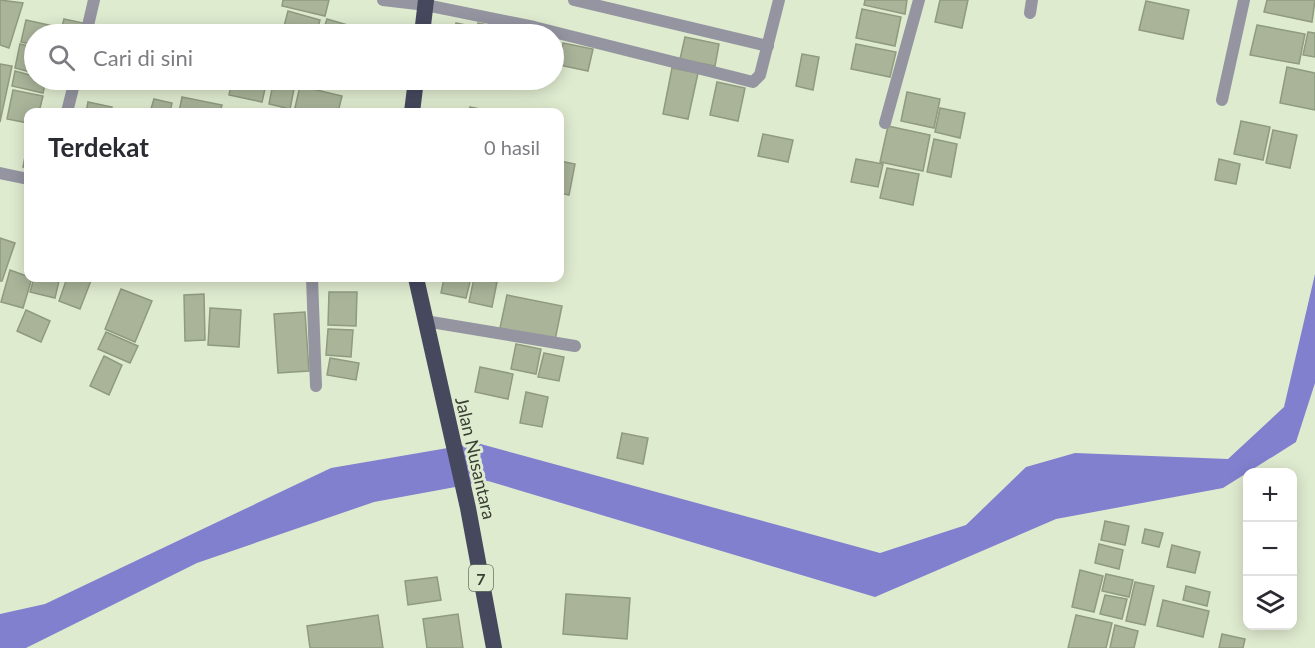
<!DOCTYPE html>
<html lang="id">
<meta charset="utf-8">
<style>
body{margin:0;font-family:Lato,sans-serif;background:#f2f2f3;color:#2b2b33}
.controls{position:absolute;right:18px;bottom:18px;display:grid;overflow:hidden;border-radius:12px;box-shadow:0 3px 15px #0003}
.controls button{width:54px;height:54px;display:grid;place-items:center;padding:0;border:0;border-bottom:2px solid #e1e1e2;background:#fff;color:#2b2b33;font:30px sans-serif}
.list{margin:0;padding:0;list-style:none}
h2{display:flex;justify-content:space-between;align-items:center;height:78px;margin:0;padding:0 24px;font-size:26px}
h2 small{font-size:20px;font-weight:400;color:#7c7c81}
.icon{flex:none;width:33px;height:33px;fill:none;stroke:currentColor;stroke-width:2;stroke-linecap:round;stroke-linejoin:round}
.map{position:relative;flex:none;width:1315px;height:648px;overflow:hidden}
.search{position:absolute;background:#fff;box-shadow:0 3px 15px #0003;left:24px;top:24px;width:540px;height:66px;display:flex;align-items:center;gap:15px;box-sizing:border-box;padding:0 21px;border-radius:33px;color:#7c7c81;font-size:22px}
.panel{position:absolute;background:#fff;box-shadow:0 3px 15px #0003;left:24px;top:108px;width:540px;height:174px;border-radius:12px}
.map>svg:first-child{display:block}
.water{fill:#8180cf}
.building{fill:#a9b499;stroke:#8f9a7f;stroke-width:1.5}
.lines{fill:none;stroke-linecap:round;stroke-linejoin:round}
.minor{stroke:#9495a1;stroke-width:12}
.trunk{stroke:#46485e;stroke-width:16}
.labels{text-anchor:middle;dominant-baseline:central;stroke-width:6;stroke-linejoin:round;paint-order:stroke}
.shield{fill:#dfebcf;stroke:#6c7362;stroke-width:1.5}
.shield-label{font-size:16px;font-weight:bold;fill:#3a3f33}
.street-label{font-size:18px;fill:#3a3f33;stroke:#dfebcf}
</style>
<div class="map">
<svg width="1315" height="648" viewBox="0 0 1315 648">
<rect width="100%" height="100%" fill="#dfebcf"/>
<path class="water" d="M1315 274V383L1296 442 1223 488 1056 519 875 597 488 481 374 502 197 563 26 648H0V614L45 604 331 468 477 443 880 553 966 525 1026 467 1075 453 1228 459 1284 407Z"/>
<g class="building">
<path d="M0 0 23 3 9 48 0 45Z"/>
<path d="M283 0H329L325 16 282 6Z"/>
<path d="M865 0H907L905 14 864 5Z"/>
<path d="M940 0H968L962 28 935 22Z"/>
<path d="M1267 0H1315L1312 22 1264 12Z"/>
<path d="M1146 1 1189 10 1183 39 1139 30Z"/>
<path d="M862 9 901 17 895 46 856 38Z"/>
<path d="M288 11 320 20 316 34H282Z"/>
<path d="M64 19 83 23 80 34H60Z"/>
<path d="M327 19 351 26 348 34H322Z"/>
<path d="M26 20 58 27 56 34H34V45L21 42Z"/>
<path d="M456 23 471 26 470 34H453Z"/>
<path d="M478 23 527 33V34H476Z"/>
<path d="M1257 25 1305 34 1299 64 1250 55Z"/>
<path d="M1308 32 1315 33V57L1303 55Z"/>
<path d="M685 37 719 44 715 66 680 59Z"/>
<path d="M563 43 593 49 588 71 559 65Z"/>
<path d="M20 44 34 47V73L15 68Z"/>
<path d="M856 44 896 52 890 77 851 69Z"/>
<path d="M802 54 819 57 813 90 796 86Z"/>
<path d="M0 64 12 66 0 122Z"/>
<path d="M1287 67 1315 73V110L1280 103Z"/>
<path d="M672 68 698 73 688 119 663 114Z"/>
<path d="M15 71 34 76V80H46L43 93 12 86Z"/>
<path d="M232 80H267L262 102 229 95Z"/>
<path d="M717 82 745 88 738 121 710 115Z"/>
<path d="M273 84 294 89 290 109 269 104Z"/>
<path d="M300 86 342 96 338 112H294Z"/>
<path d="M13 90 43 96 39 112H28V123L7 119Z"/>
<path d="M907 92 940 99 934 128 901 121Z"/>
<path d="M182 97 222 105 220 112H179Z"/>
<path d="M154 99 172 103 170 112H150Z"/>
<path d="M88 102 112 107 111 112H86Z"/>
<path d="M470 107 495 112H469Z"/>
<path d="M940 108 965 113 960 138 935 132Z"/>
<path d="M1241 121 1270 127 1263 160 1234 154Z"/>
<path d="M888 126 930 135 923 171 880 162Z"/>
<path d="M1273 130 1297 135 1290 168 1266 163Z"/>
<path d="M763 134 793 140 788 162 758 156Z"/>
<path d="M934 139 957 144 951 177 927 172Z"/>
<path d="M28 141V169L23 167Z"/>
<path d="M856 159 883 164 878 187 851 182Z"/>
<path d="M1219 159 1240 164 1236 184 1215 180Z"/>
<path d="M560 161 575 164 569 195 560 193Z"/>
<path d="M887 168 919 174 913 205 880 198Z"/>
<path d="M0 238 15 243 2 281H0Z"/>
<path d="M10 270 32 278 23 308 1 302Z"/>
<path d="M34 278 59 281 55 298 30 292Z"/>
<path d="M67 278H92L80 309 59 301Z"/>
<path d="M444 278H471L466 298 441 293Z"/>
<path d="M474 278 497 282 492 307 469 302Z"/>
<path d="M121 289 152 301 135 342 105 329Z"/>
<path d="M329 292H357L356 326 328 325Z"/>
<path d="M204 294 205 340 185 341 184 295Z"/>
<path d="M507 295 562 306 555 340 500 328Z"/>
<path d="M210 308 241 310 239 347 208 345Z"/>
<path d="M26 310 50 321 41 342 17 331Z"/>
<path d="M305 312 309 371 278 373 274 314Z"/>
<path d="M328 329 353 330 351 357 326 355Z"/>
<path d="M106 332 138 346 130 363 98 349Z"/>
<path d="M516 344 541 349 536 374 511 369Z"/>
<path d="M544 353 564 357 559 381 538 377Z"/>
<path d="M104 356 122 365 109 395 90 386Z"/>
<path d="M330 358 359 363 356 380 327 375Z"/>
<path d="M480 367 513 374 508 399 475 392Z"/>
<path d="M526 392 548 397 542 427 520 423Z"/>
<path d="M622 433 648 438 643 464 617 458Z"/>
<path d="M1105 521 1129 526 1125 545 1101 540Z"/>
<path d="M1145 529 1163 533 1159 547 1142 543Z"/>
<path d="M1099 544 1123 550 1119 569 1095 563Z"/>
<path d="M1172 545 1200 552 1195 573 1167 567Z"/>
<path d="M1080 570 1103 576 1094 612 1072 607Z"/>
<path d="M1106 574 1133 580 1129 597 1102 591Z"/>
<path d="M437 577 441 600 408 605 405 581Z"/>
<path d="M1135 582 1154 586 1145 625 1126 621Z"/>
<path d="M1186 586 1210 592 1207 606 1183 600Z"/>
<path d="M566 594 630 598 627 639 563 634Z"/>
<path d="M1105 595 1127 599 1122 619 1100 614Z"/>
<path d="M1163 600 1209 611 1203 637 1157 626Z"/>
<path d="M458 614 463 648H427L423 619Z"/>
<path d="M378 615 383 648H310L307 626Z"/>
<path d="M1076 615 1112 623 1106 648H1068Z"/>
<path d="M1115 625 1138 631 1134 648H1110Z"/>
<path d="M1222 634 1245 639 1243 648H1219Z"/>
</g>
<g class="lines">
<g class="minor">
<path d="M383 0 426 5 534 27 753 82 760 75 779 0"/>
<path d="M574 0 768 46"/>
<path d="M1030 13 1032 0"/>
<path d="M86 34 94 0"/>
<path d="M1222 100 1244 0"/>
<path d="M67 112 75 80"/>
<path d="M885 123 919 0"/>
<path d="M0 173 28 179"/>
<path d="M312 278 316 386"/>
<path d="M425 321 575 346"/>
</g>
<g class="trunk">
<path d="M422 34 426 0"/>
<path d="M412 112 416 80"/>
<path d="M416 278 468 508 494 648"/>
</g>
</g>
<g class="labels">
<rect class="shield" x="469" y="565" width="24" height="26" rx="4.5"/>
<g class="shield-label">
<text x="481" y="578">7</text>
</g>
<g class="street-label">
<text transform="translate(476 458) rotate(77)">Jalan Nusantara</text>
</g>
</g>
</svg>
<div class="controls">
<button>+</button>
<button>−</button>
<button><svg class="icon" aria-label="layers" viewBox="0 0 24 24"><path d="M12 4l9 5-9 5-9-5zM3 14l9 5 9-5"/></svg></button>
</div>
<div class="search"><svg class="icon" aria-label="search" viewBox="0 0 24 24"><circle cx="10" cy="10" r="6"/><path d="M15 15l6 6"/></svg>Cari di sini</div>
<section class="panel">
<h2>Terdekat<small>0 hasil</small></h2>
<ul class="list">
</ul>
</section>
</div>
